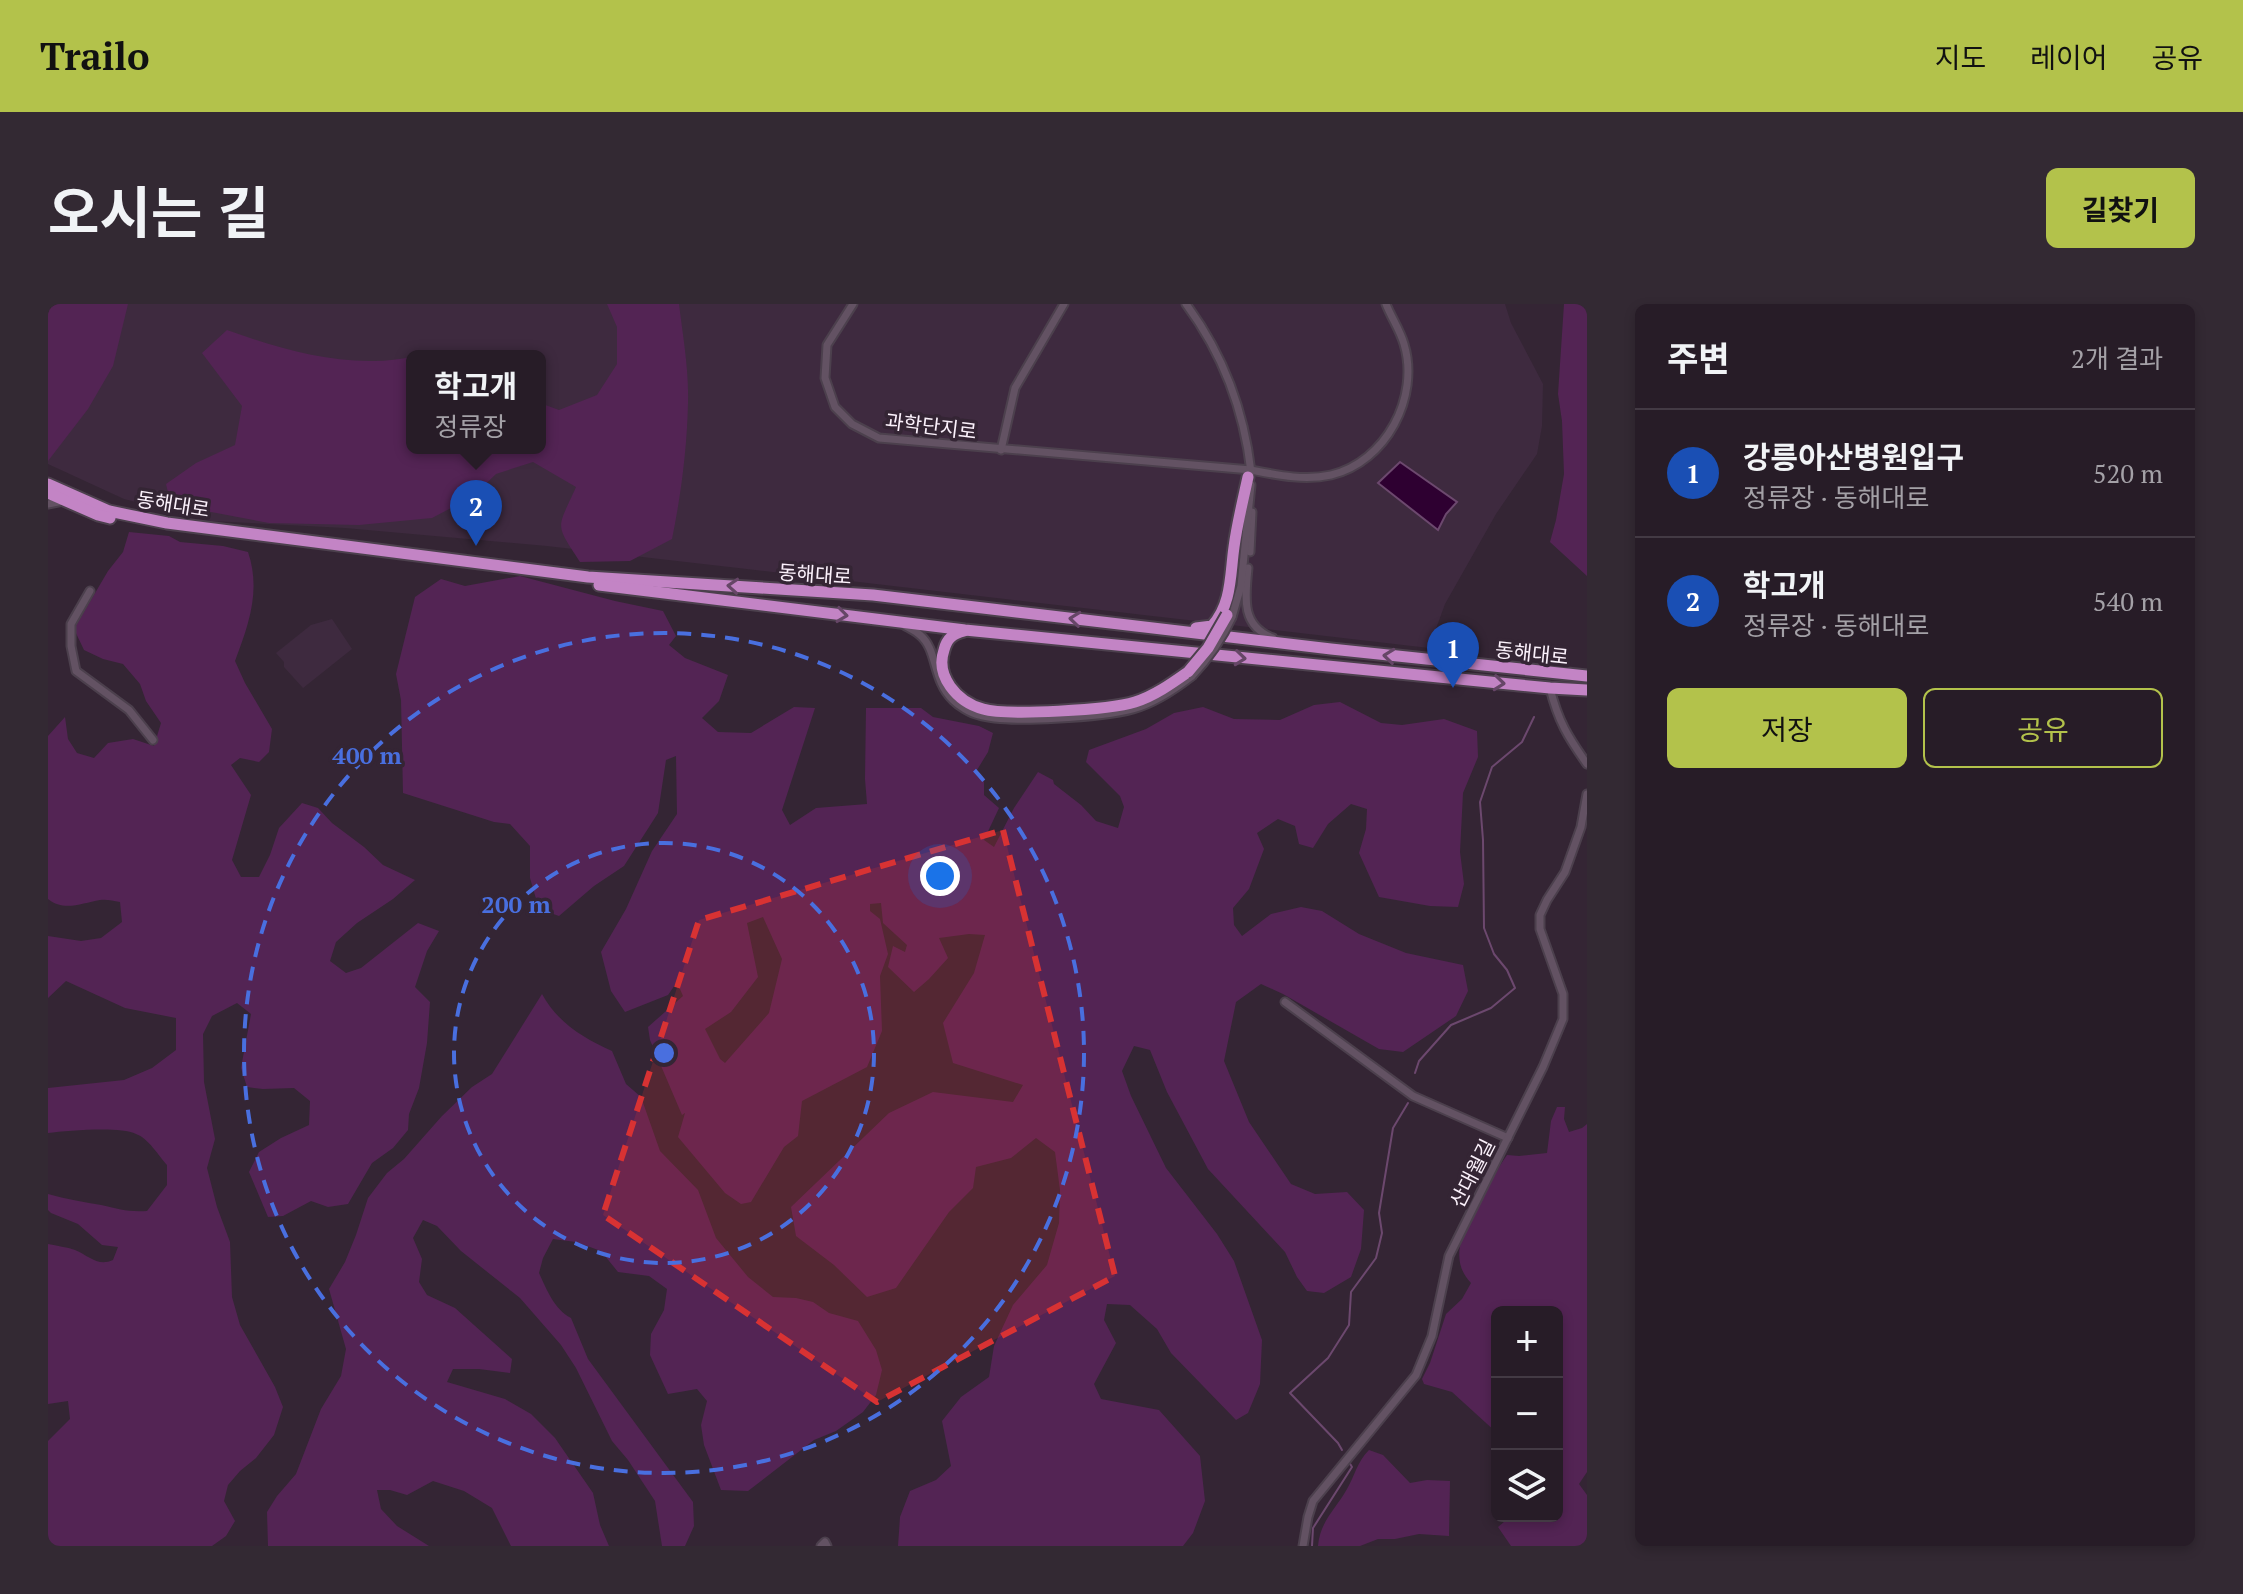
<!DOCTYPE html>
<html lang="ko">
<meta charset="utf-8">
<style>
body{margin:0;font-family:"PT Serif","Noto Sans KR",serif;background:#332933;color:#f1f3f6}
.controls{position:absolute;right:24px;bottom:24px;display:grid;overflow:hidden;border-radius:12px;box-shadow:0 4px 12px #0003}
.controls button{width:72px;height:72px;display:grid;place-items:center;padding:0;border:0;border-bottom:2px solid #433a44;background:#271c27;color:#f1f3f6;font:40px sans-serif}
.you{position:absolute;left:892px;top:572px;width:28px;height:28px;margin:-20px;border:6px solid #fff;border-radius:50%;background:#1a73e8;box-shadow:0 0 0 12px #1a73e833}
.badge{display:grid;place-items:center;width:52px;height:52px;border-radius:50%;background:#b3c24b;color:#fff;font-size:26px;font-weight:700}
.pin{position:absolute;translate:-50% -66px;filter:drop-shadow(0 2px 4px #0008)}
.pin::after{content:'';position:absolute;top:42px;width:28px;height:24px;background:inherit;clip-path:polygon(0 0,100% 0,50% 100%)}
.popup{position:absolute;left:358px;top:46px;width:140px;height:104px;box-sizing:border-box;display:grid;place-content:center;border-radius:12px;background:#271c27;filter:drop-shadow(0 2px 6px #0005);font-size:26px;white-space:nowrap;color:#a4a1a7}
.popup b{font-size:30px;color:#f1f3f6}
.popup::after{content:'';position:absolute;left:50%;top:100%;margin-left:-16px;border:16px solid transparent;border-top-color:#271c27}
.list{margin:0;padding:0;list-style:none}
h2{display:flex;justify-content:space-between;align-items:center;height:104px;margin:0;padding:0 32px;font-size:34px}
h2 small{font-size:26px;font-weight:400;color:#a4a1a7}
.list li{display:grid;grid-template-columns:52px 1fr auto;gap:24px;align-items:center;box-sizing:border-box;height:128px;padding:0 32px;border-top:2px solid #433a44}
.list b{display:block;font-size:30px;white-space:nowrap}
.list p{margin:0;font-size:26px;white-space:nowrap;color:#a4a1a7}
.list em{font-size:26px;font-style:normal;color:#a4a1a7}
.actions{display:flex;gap:16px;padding:24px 32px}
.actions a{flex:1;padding:18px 0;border:2px solid #b3c24b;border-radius:12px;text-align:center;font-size:28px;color:#b3c24b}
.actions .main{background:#b3c24b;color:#111}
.icon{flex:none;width:44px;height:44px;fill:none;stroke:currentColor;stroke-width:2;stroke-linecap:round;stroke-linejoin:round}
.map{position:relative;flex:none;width:1539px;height:1242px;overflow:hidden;border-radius:12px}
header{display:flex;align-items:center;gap:48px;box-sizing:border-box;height:112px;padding:0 40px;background:#b3c24b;color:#111}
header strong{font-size:38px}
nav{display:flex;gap:44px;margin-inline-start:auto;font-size:28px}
.intro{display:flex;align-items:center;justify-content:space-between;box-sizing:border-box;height:192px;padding:0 48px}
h1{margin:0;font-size:56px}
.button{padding:20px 36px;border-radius:12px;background:#b3c24b;color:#111;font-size:28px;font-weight:700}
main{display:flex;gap:48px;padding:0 48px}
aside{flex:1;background:#271c27;border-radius:12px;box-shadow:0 4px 12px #0003}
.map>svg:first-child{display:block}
.built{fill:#3e2a3f;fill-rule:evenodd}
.green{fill:#532454;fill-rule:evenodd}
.water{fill:#2e0031;stroke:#6c486e;stroke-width:2}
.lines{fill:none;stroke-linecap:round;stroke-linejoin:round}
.stream{stroke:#6c486e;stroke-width:2}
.minor-casing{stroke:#4c404d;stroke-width:11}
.highway-casing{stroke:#4c404d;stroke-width:15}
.minor{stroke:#635263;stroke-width:7}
.highway{stroke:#c384c5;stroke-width:11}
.minor-bridge-casing{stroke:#4c404d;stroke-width:11;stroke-linecap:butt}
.highway-bridge-casing{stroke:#4c404d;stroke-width:15;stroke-linecap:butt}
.minor-bridge{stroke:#635263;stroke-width:7}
.highway-bridge{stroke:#c384c5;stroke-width:11}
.oneway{stroke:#664667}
.marked{fill:#d83233;fill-opacity:0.2;stroke:#d83233;stroke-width:6;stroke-dasharray:16 10;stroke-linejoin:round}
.ring{fill:none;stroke:#496fdf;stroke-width:4;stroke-dasharray:14 10}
.labels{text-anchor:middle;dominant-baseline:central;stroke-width:7;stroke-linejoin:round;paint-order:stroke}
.street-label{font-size:20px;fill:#fbf1fb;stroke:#342534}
.centre{fill:#496fdf;stroke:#342534;stroke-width:4}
.ring-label{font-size:24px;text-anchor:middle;font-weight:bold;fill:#496fdf;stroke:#342534;stroke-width:7;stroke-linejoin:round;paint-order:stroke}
</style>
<header>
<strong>Trailo</strong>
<nav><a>지도</a><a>레이어</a><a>공유</a></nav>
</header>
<div class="intro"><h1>오시는 길</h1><a class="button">길찾기</a></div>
<main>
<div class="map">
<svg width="1539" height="1242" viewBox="0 0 1539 1242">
<rect width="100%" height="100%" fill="#342534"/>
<g class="built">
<path d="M0 0H1457L1463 19 1495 80 1494 122 1489 150 1448 210 1397 300 1381 344 499 242 297 224 163 217 76 195 0 160ZM364 52H492V144H364Z"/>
<path d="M284 315 304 345 255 384 236 363V358L228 349 263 321Z"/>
</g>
<g class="green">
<path d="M0 0H80L65 62 40 105 0 157Z"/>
<path d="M559 0H631C635 33 641 66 640 99 639 145 633 191 624 235L582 257 532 258C506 218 509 226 528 183L485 158 448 170 424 193 384 214 311 221 221 219 142 204 122 197 118 180 148 159 187 141 194 102 154 49 179 26C226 43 276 58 326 57 339 57 352 55 364 53V144H492V99L511 106 549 91 569 60V23Z"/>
<path d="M1516 0H1539V272L1502 238 1508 216 1516 170 1514 117 1510 90Z"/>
<path d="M81 228 121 232 132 238 175 242 200 248C213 286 201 320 187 357L197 379 224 425 221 448 211 458 192 454 183 461 203 491 184 556 193 573H211L222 551 231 524 254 499 270 504 284 519 316 543 335 561 367 576 345 595 309 619 288 638 282 657 298 669 313 664 370 619 391 627 379 647 367 683 382 698 379 739 371 784 361 810 360 826 345 844 324 859 300 900 280 903 263 897 235 912 220 913 201 868 211 848 233 834 261 821 262 797 246 784 215 785 199 783 193 764 203 710 189 699 164 712 155 730 156 778 167 835 159 864 169 903 182 938 184 993 192 1021 227 1083 235 1103 226 1131 208 1154 192 1167 180 1181 176 1197 187 1217 178 1232 164 1242H0V1137L22 1115 20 1097 0 1100V940C9 942 19 943 27 946 41 952 50 963 65 956L70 943 54 941 30 920 3 909 0 906V890C18 895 35 898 53 901 72 905 78 908 99 907L119 881V861C111 852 100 834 88 830 71 822 20 827 0 829V784L76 776 104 764 128 746V714L77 704 18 677 0 694V632L33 637 53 634 74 618 72 598C65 597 59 595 52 596 34 599 16 608 0 595V432L17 413 20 435 29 449 46 454 60 439 85 435 106 442 113 419 98 397 92 380 75 360 55 355 36 346 26 325 60 267 75 248Z"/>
<path d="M472 272 567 297 615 307 628 332 621 341 637 354 680 371 671 397 654 414 670 428 703 429 746 403 767 404 734 506 742 521 768 504 819 500 817 475 818 404H873L885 413 931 422 945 429 940 448 929 466 936 478V491L951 504 936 536 946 543 966 504 990 468 1005 476 1006 480 1033 501 1048 517 1070 524 1076 503 1072 492 1038 458 1041 446 1098 425 1126 409 1155 403 1186 415 1232 416 1266 401 1292 398 1333 419 1354 421 1396 415 1429 427 1430 453 1415 489 1412 548 1416 580 1410 603 1382 602 1331 593 1311 549 1318 525 1319 505 1303 500 1280 520 1265 544 1251 540 1247 522 1230 515 1209 529 1216 545 1201 585 1185 604 1186 621 1194 632 1223 610 1253 603 1274 607 1311 630 1358 649 1415 661 1420 687 1408 712 1355 748 1331 745 1235 690 1213 680 1188 698 1176 757 1201 818 1243 880 1267 890 1299 888 1316 906 1313 945 1303 973 1276 989 1259 987 1249 973 1237 948 1160 865 1119 788 1102 746 1086 742 1074 767 1083 792 1118 864 1169 930 1186 957 1214 1036 1212 1080 1200 1109 1188 1116 1123 1049 1109 1025 1082 1001 1059 1000 1056 1016 1068 1039 1046 1080 1053 1095 1111 1106 1152 1152 1157 1197 1145 1229 1135 1242H850L852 1213 862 1187 888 1176 903 1162 894 1117 913 1093 941 1073 946 1042 965 1001 999 961 1011 919 1012 886 1007 848 988 834 963 854 928 863 925 884 901 908 848 984 819 993 786 961 748 932 743 903 841 809 885 788 965 798 975 781 905 759 895 719 926 669 937 631 921 630 891 634 900 654 881 675 866 688 840 663 845 642 857 648 859 641 835 619 833 599 822 600V607L832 615 840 650 832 672 834 727 819 763 754 797 750 832 736 843 703 898 693 900 677 889 630 833 637 809 634 811 602 736 600 723 635 692 629 678 620 691 577 708 563 687 553 648 578 605 604 547 629 510 628 452 618 456 610 509 576 562 546 582 511 612 491 605 482 574V542L462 520 446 518 355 489 353 396 348 370 367 293 393 275 417 282ZM715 613 734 655 721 709 677 759 672 755 657 725 683 708 710 673 699 619Z"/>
<path d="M494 690C510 719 535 734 564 747L578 780 593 793 612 847 650 886 668 934 700 973 725 993 748 994 765 998 781 1009 810 1017 828 1046 834 1066 828 1091 815 1108 788 1127 766 1136 700 1187 673 1186 656 1141 653 1121 659 1097 649 1085 620 1090 602 1051 603 1030 616 1006 619 985 601 972 570 968 553 947 528 938 505 935 495 954 491 969C499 986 506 1005 523 1014L540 1055 645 1198 646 1222 637 1242H614L607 1197 580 1156 564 1137 528 1064 513 1041 472 994 413 947 389 922 375 916 365 934 374 955 371 978 379 991 407 1004 464 1055 462 1069 431 1065H405L399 1078 457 1095 483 1110 507 1134 545 1189 552 1221 561 1242H463L444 1204 416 1187 385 1177 359 1191 342 1186H329L333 1205 349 1222 381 1242H220L219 1208 229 1192 248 1170 273 1105 293 1072 298 1045 281 985 297 958 308 931 320 894 339 869 356 855 394 812 424 783 444 770Z"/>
<path d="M1509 803H1517L1516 815 1521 828 1534 824 1539 820V1168L1531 1180 1539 1191V1242H1463L1450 1223 1463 1212H1509V1008H1449V1129L1404 1088 1376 1080 1374 1075 1382 1059 1398 1010 1414 995 1423 979C1395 950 1424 913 1439 885 1446 873 1451 862 1459 851L1471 852 1499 849 1503 817Z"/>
<path d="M1321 1146 1335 1151 1362 1179 1379 1176 1402 1177 1401 1232 1371 1230 1347 1235H1330L1312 1242H1270C1272 1217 1288 1205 1299 1185 1307 1171 1309 1158 1321 1146Z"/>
</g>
<path class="water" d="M1352 158 1409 198 1398 210 1390 226 1330 179Z"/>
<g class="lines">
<g class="stream">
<path d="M1367 769 1371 757 1403 721 1443 704 1467 684 1459 666 1446 650 1436 624 1435 536 1432 498 1444 463 1474 438 1486 413"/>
<path d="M1294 1146 1290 1139 1242 1089 1280 1054 1301 1021 1303 988 1328 954 1334 929 1331 909 1345 824 1360 799"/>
<path d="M1264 1242 1265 1224 1304 1163 1301 1158"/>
</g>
<g class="minor-casing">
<g id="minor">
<path d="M805 0 779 41 777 74 787 103 804 120 831 134 1203 166C1229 171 1256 177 1283 171 1338 158 1372 93 1356 40 1352 26 1343 13 1338 0"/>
<path d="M1138 0C1175 50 1196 106 1203 168"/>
<path d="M953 146 967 84 1016 0"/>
<path d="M0 200 15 197"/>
<path d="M1202 248 1204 208"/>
<path d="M1200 264C1197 294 1193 322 1225 334"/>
<path d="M42 287 23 320V342L28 367 81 406 105 436"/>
<path d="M1184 313 1193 282 1203 181"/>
<path d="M856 321C861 324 868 327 872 331 890 346 884 376 905 396 911 402 922 409 931 411 959 420 1056 413 1085 405 1107 399 1126 386 1144 372"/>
<path d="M1502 384C1510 417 1520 433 1539 460"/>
<path d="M1237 698 1365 792 1460 834"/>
<path d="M773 1242 777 1238 779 1242"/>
<path d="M1255 1242 1260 1213 1265 1197 1368 1071 1384 1032 1401 952 1495 763 1515 715V690L1492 625V611L1499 596 1517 568 1533 523 1539 490"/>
</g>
</g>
<g class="highway-casing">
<g id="highway">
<path d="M0 180 61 207 119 219 540 273 825 291 1283 345 1539 372"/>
<path d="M0 189 50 211 62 214"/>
<path d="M551 281 917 326 1502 384 1539 386"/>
<path d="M1148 324 1164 322C1184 300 1182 271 1186 243 1189 220 1195 196 1200 173"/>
<path d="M916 327C905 330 899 334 896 346 887 372 909 398 935 405 959 412 1062 406 1087 398 1106 392 1123 380 1140 368"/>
</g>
</g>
<use href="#minor" class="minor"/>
<use href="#highway" class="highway"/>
<g class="minor-bridge-casing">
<path id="minor-bridge" d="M1144 372C1161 354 1174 335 1184 313"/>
</g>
<g class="highway-bridge-casing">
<path id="highway-bridge" d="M1140 368 1160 344 1179 311"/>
</g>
<use href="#minor-bridge" class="minor-bridge"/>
<use href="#highway-bridge" class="highway-bridge"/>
</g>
<defs><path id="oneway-chevron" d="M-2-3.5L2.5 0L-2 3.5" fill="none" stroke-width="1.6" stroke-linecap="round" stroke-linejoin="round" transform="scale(2)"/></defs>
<g class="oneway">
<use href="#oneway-chevron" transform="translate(685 282) rotate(-176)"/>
<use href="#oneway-chevron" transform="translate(794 311) rotate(7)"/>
<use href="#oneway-chevron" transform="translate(1027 315) rotate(-174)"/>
<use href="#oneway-chevron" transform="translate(1341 352) rotate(-174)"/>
<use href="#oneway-chevron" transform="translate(1192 354) rotate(6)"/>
<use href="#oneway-chevron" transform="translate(1451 379) rotate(6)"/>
</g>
<path class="marked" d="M955 526 1067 972 829 1098 555 911 651 616Z"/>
<g class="ring">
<circle cx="616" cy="749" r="210"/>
<circle cx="616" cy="749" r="420"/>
</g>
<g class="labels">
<g class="street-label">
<text transform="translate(883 122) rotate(7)">과학단지로</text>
<text transform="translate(125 200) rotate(9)">동해대로</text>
<text transform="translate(767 270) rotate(4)">동해대로</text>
<text transform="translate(1484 349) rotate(6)">동해대로</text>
<text transform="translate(1424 869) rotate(-63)">산대월길</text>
</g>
</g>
<circle cx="616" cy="749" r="12" class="centre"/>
<g class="ring-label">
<text x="319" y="460">400 m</text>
<text x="468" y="609">200 m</text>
</g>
</svg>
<div class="controls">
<button>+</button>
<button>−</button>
<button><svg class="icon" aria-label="layers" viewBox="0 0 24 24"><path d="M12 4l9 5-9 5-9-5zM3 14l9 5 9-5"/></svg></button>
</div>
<div class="you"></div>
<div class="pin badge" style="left:1405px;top:384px;background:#1a4fb4">1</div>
<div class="pin badge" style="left:428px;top:242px;background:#1a4fb4">2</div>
<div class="popup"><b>학고개</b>정류장</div>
</div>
<aside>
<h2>주변<small>2개 결과</small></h2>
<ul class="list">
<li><span class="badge" style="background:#1a4fb4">1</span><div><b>강릉아산병원입구</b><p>정류장 · 동해대로</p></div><em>520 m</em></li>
<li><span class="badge" style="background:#1a4fb4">2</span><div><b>학고개</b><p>정류장 · 동해대로</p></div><em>540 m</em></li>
</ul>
<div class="actions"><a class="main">저장</a><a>공유</a></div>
</aside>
</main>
